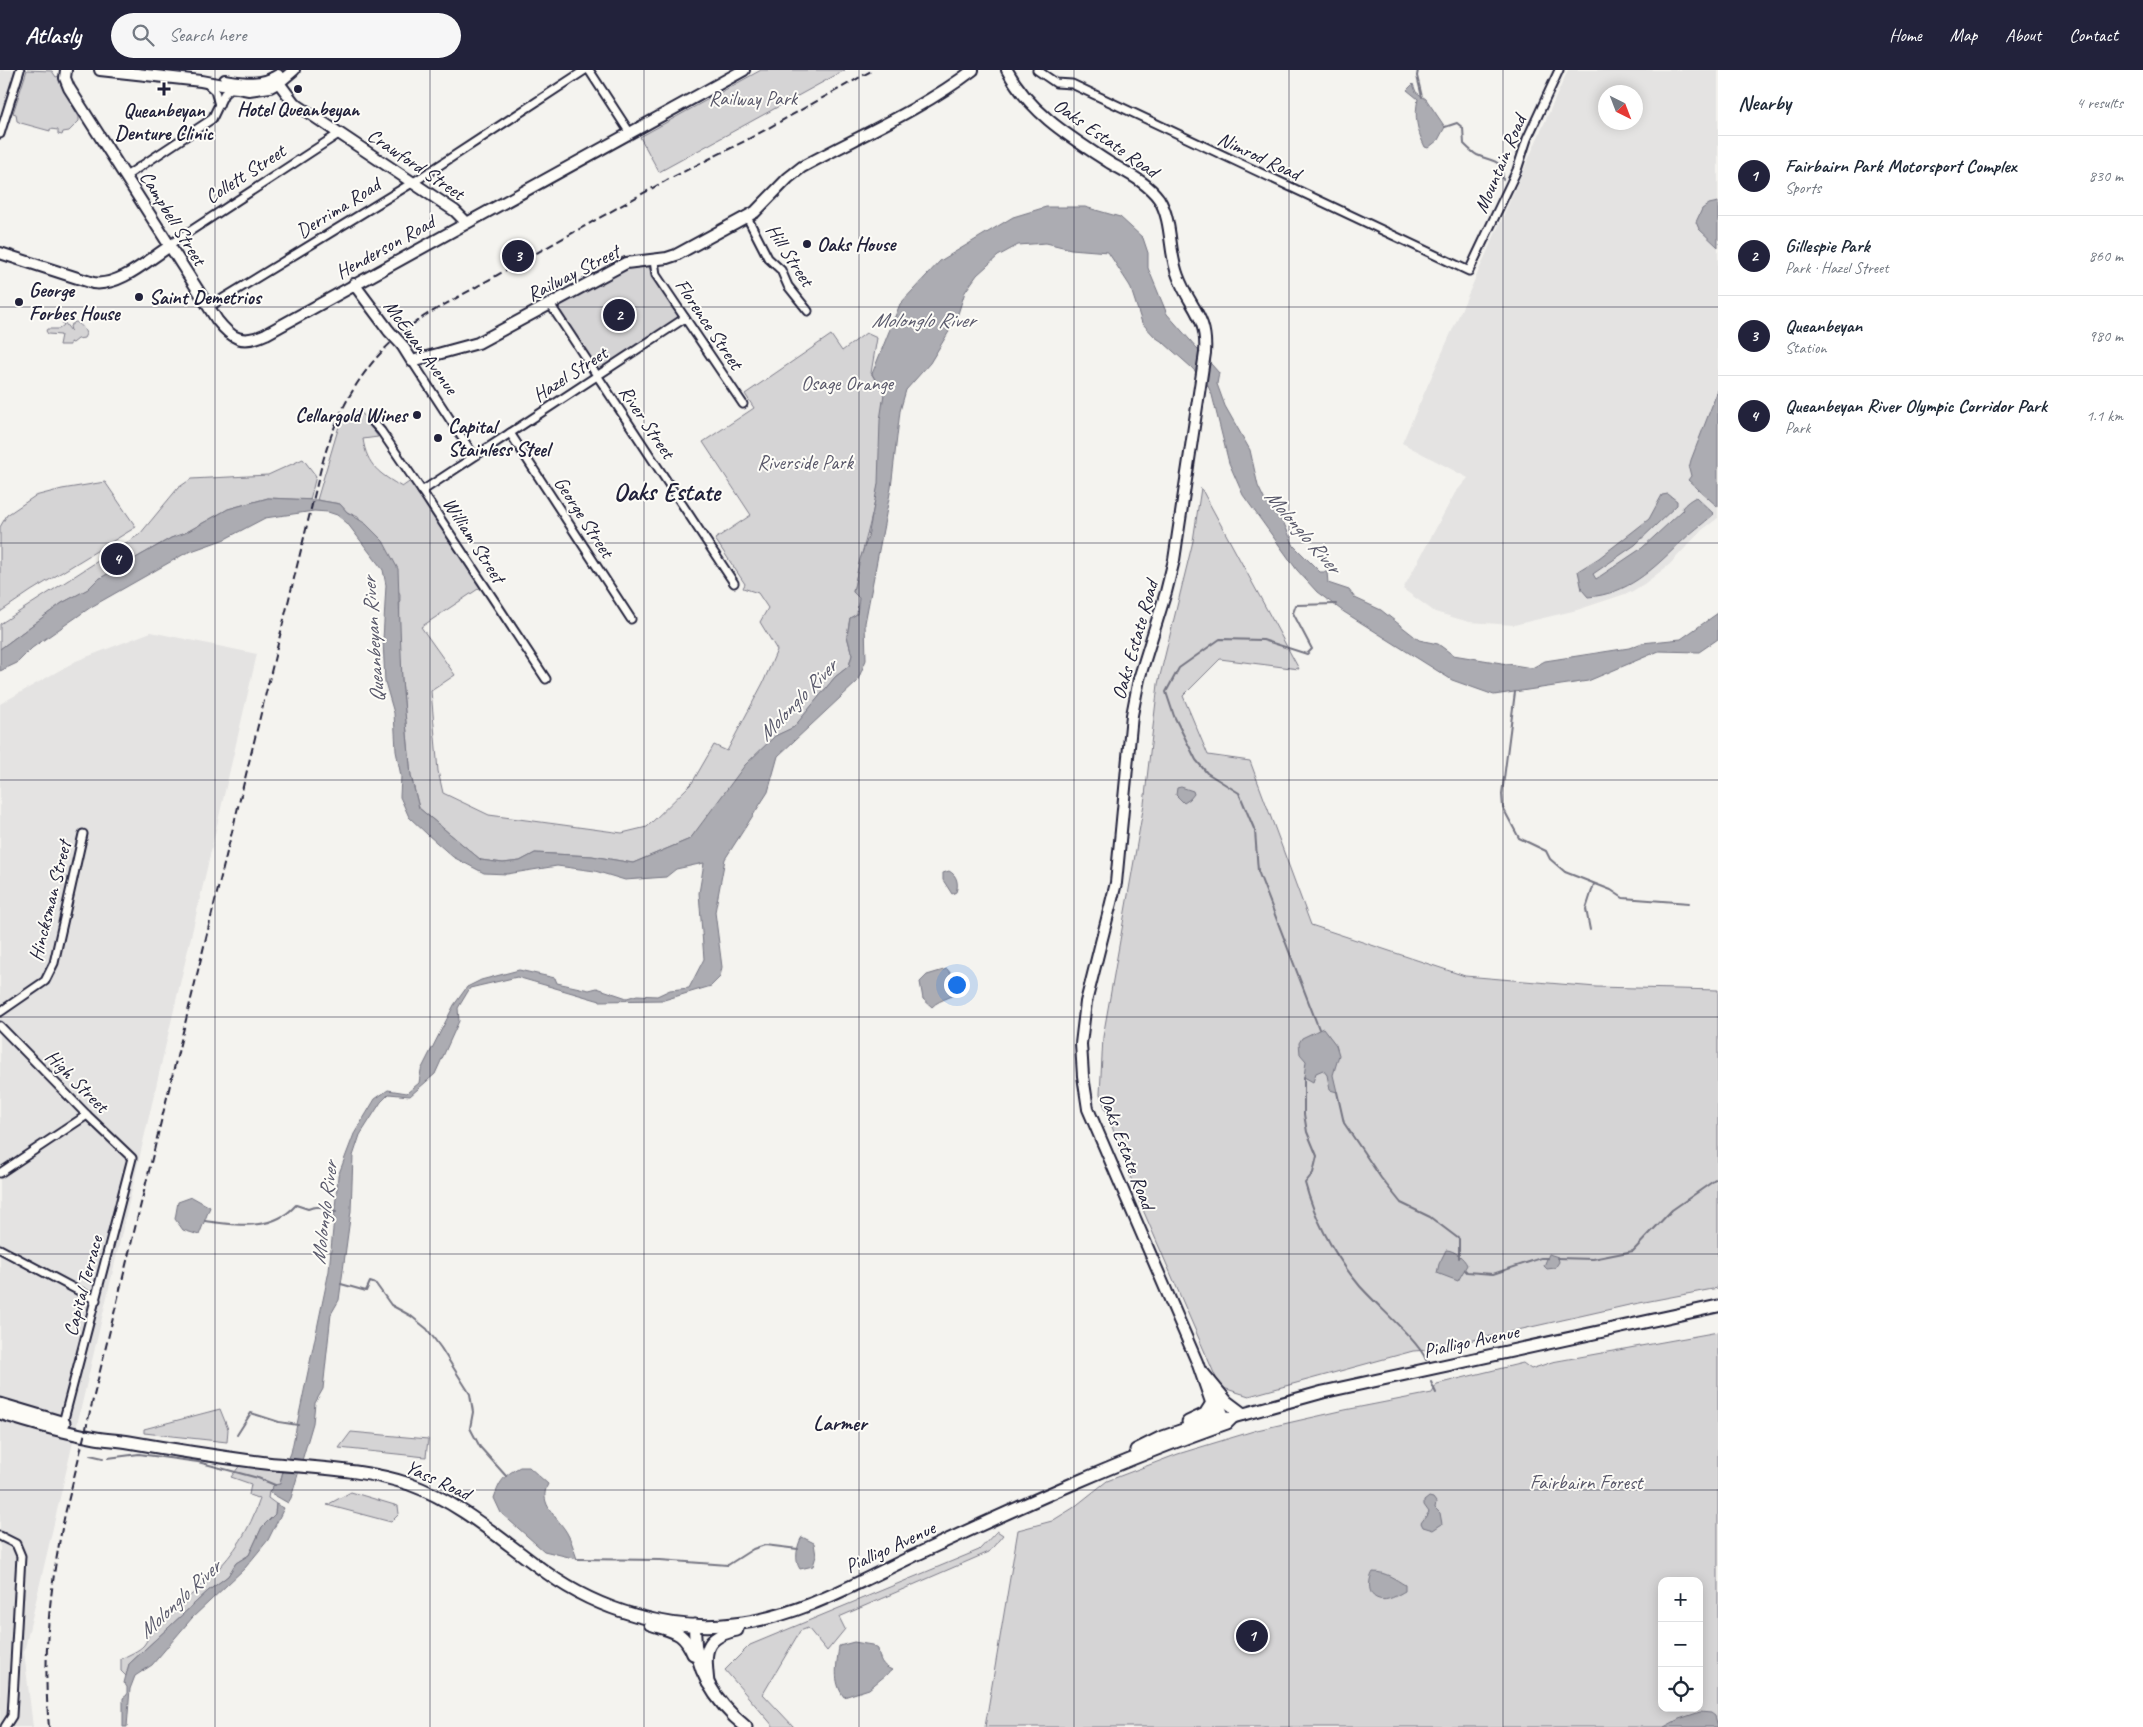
<!DOCTYPE html>
<meta charset="utf-8">
<style>
body{margin:0;font-family:Caveat,sans-serif;background:#f6f6f7;color:#1f2937}
.controls{position:absolute;right:15px;bottom:15px;display:grid;overflow:hidden;border-radius:10px;box-shadow:0 2px 12px #0003}
.controls button{width:45px;height:45px;display:grid;place-items:center;padding:0;border:0;border-bottom:1px solid #e0e1e3;background:#fff;color:#1f2937;font:25px sans-serif}
.compass{position:absolute;left:1598px;top:15px;width:45px;height:45px;border-radius:50%;background:#fff;box-shadow:0 2px 12px #0003;rotate:138deg}
.you{position:absolute;left:956px;top:914px;width:18px;height:18px;margin:-12px;border:4px solid #fff;border-radius:50%;background:#1a73e8;box-shadow:0 0 0 8px #1a73e833}
.badge{display:grid;place-items:center;width:32px;height:32px;border-radius:50%;background:#22223b;color:#fff;font-size:16px;font-weight:700}
.pin{position:absolute;translate:-50% -50%;border:2px solid #fff;box-shadow:0 1px 5px #0006}
.list{margin:0;padding:0;list-style:none}
h2{display:flex;justify-content:space-between;align-items:center;height:65px;margin:0;padding:0 20px;font-size:21px}
h2 small{font-size:16px;font-weight:400;color:#747a83}
.list li{display:grid;grid-template-columns:32px 1fr auto;gap:15px;align-items:center;box-sizing:border-box;height:80px;padding:0 20px;border-top:1px solid #e0e1e3}
.list b{display:block;font-size:19px;white-space:nowrap}
.list p{margin:0;font-size:16px;white-space:nowrap;color:#747a83}
.list em{font-size:16px;font-style:normal;color:#747a83}
.icon{flex:none;width:28px;height:28px;fill:none;stroke:currentColor;stroke-width:2;stroke-linecap:round;stroke-linejoin:round}
.map{position:relative;flex:none;width:1718px;height:1657px;overflow:hidden}
header{display:flex;align-items:center;gap:30px;box-sizing:border-box;height:70px;padding:0 25px;background:#22223b;color:#fff}
header strong{font-size:24px}
nav{display:flex;gap:28px;margin-inline-start:auto;font-size:18px}
.search{width:350px;height:45px;background:#f6f6f7;display:flex;align-items:center;gap:12px;box-sizing:border-box;padding:0 18px;border-radius:28px;color:#747a83;font-size:19px}
main{display:flex}
aside{flex:1;background:#fff}
.map>svg:first-child{display:block}
.built{fill:#e4e3e2;fill-rule:evenodd}
.green{fill:#d5d4d5;stroke:#7c7b88;fill-rule:evenodd}
.water{fill:#acacb2;stroke:#757582}
.lines{fill:none;stroke-linecap:round;stroke-linejoin:round}
.stream{stroke:#757582;stroke-width:2}
.street-casing{stroke:#22223b;stroke-width:11}
.secondary-casing{stroke:#22223b;stroke-width:14}
.primary-casing{stroke:#22223b;stroke-width:15}
.street{stroke:#fdfcf7;stroke-width:7}
.secondary{stroke:#fdfcf7;stroke-width:10}
.primary{stroke:#fdfcf7;stroke-width:11}
.rail{stroke:#22223b;stroke-width:2;stroke-dasharray:8 4;stroke-linecap:butt}
.secondary-bridge-casing{stroke:#22223b;stroke-width:14;stroke-linecap:butt}
.secondary-bridge{stroke:#fdfcf7;stroke-width:10}
.grid{fill:none;stroke:#22223b;stroke-width:1;stroke-opacity:0.55}
.poi-dot{fill:#22223b;stroke:#fdfcf7;stroke-width:2}
.labels{text-anchor:middle;dominant-baseline:central;stroke-width:4;stroke-linejoin:round;paint-order:stroke}
.park-label{font-size:20px;fill:#585769;stroke:#fdfcf7}
.poi-label{font-size:20px;font-weight:bold;fill:#22223b;stroke:#fdfcf7;text-anchor:start}
.street-label{font-size:20px;fill:#22223b;stroke:#fdfcf7}
.water-label{font-size:21px;font-style:italic;fill:#59596b;stroke:#fdfcf7}
.neighbourhood-label{font-size:21px;font-weight:bold;fill:#22223b;stroke:#fdfcf7}
.district-label{font-size:25px;font-weight:bold;fill:#22223b;stroke:#fdfcf7}
</style>
<header>
<strong>Atlasly</strong>
<div class="search"><svg class="icon" aria-label="search" viewBox="0 0 24 24"><circle cx="10" cy="10" r="6"/><path d="M15 15l6 6"/></svg>Search here</div>
<nav><a>Home</a><a>Map</a><a>About</a><a>Contact</a></nav>
</header>
<main>
<div class="map">
<svg width="1718" height="1657" viewBox="0 0 1718 1657">
<rect width="100%" height="100%" fill="#f4f3ef"/>
<filter id="ink" filterUnits="userSpaceOnUse"><feTurbulence type="fractalNoise" baseFrequency=".02" numOctaves="2"/><feDisplacementMap in="SourceGraphic" scale="10" xChannelSelector="R" yChannelSelector="G"/><feConvolveMatrix kernelMatrix="1 2 1 2 8 2 1 2 1" color-interpolation-filters="sRGB"/></filter>
<g filter="url(#ink)">
<g class="built">
<path d="M0 0H16L0 44Z"/>
<path d="M1568 0H1718V448L1702 460 1669 495 1644 514 1631 522 1577 540 1514 555 1469 552 1435 542 1403 519 1455 423 1468 408 1402 373ZM1606 22H1636V52H1606Z"/>
<path d="M151 562 257 584 24 1582 33 1657H0V634L76 591Z"/>
</g>
<g class="green">
<path d="M27 0 52 1 56 7 61 5 68 15 64 20 72 31 70 32 79 47V51L69 61 63 62 62 65 58 64V60L50 59V61L21 53 17 51 16 44 13 43Z"/>
<path d="M761 0H845L659 102 640 67Z"/>
<path d="M642 194 648 196 677 242 678 248 603 299H598L559 243V239L563 232 623 198Z"/>
<path d="M62 252H64L71 261 70 256 75 252C79 252 85 259 86 264L84 268 78 269 73 273 70 272V275H59L61 265 48 264 46 261 47 259H59L64 255Z"/>
<path d="M866 263 877 268 871 303 884 324C880 355 883 387 878 416 872 452 860 486 853 522L859 528 857 544 850 548 847 566 852 585 849 596 835 607 794 658 775 666 690 769 633 793 592 786 535 783 520 791 503 793 481 790 419 738 411 706 402 610 399 571 400 524 358 447 347 442 340 434 317 430 339 356 360 340 378 367 363 369C367 396 380 404 402 417L412 410 481 517 421 557 455 605 431 621 438 701 443 723 489 745 622 763 647 757 692 713 714 675 727 681 763 613 777 580 760 552 768 538 758 523 743 518 745 514 715 469 751 445 703 372 754 338 745 324 831 265 842 281Z"/>
<path d="M303 389 316 406 310 430 268 428 228 439 185 463 171 468 97 510 89 519 62 533 0 579V554L140 464 178 418 191 409 268 405Z"/>
<path d="M105 412 136 457 31 521 0 542V457L7 445 35 426 62 419Z"/>
<path d="M1201 418 1299 599 1220 589 1183 626 1208 685 1250 691 1311 855 1465 906 1596 917 1718 920V1218L1629 1235 1429 1280 1413 1281 1249 1326 1220 1317 1140 1133 1100 1024 1103 967 1144 734 1158 614 1193 471Z"/>
<path d="M1718 1262V1657H985L1018 1460 1052 1451 1073 1438 1107 1411 1178 1384 1257 1360 1345 1340 1432 1323 1437 1314 1523 1293 1531 1299 1552 1292ZM1662 1511H1699V1638H1662Z"/>
<path d="M220 1339 228 1359 227 1372 144 1363V1359Z"/>
<path d="M351 1362 428 1369 426 1387 339 1378Z"/>
<path d="M241 1394 283 1401 280 1414 274 1415 269 1422 268 1428 276 1434 275 1444 262 1457 249 1485 236 1493 228 1506 208 1521 129 1594 126 1606 121 1601V1589C128 1585 139 1581 144 1575 148 1571 147 1565 151 1561 198 1516 238 1494 260 1429L249 1425 251 1414 231 1407Z"/>
<path d="M351 1422 398 1436 399 1444 391 1452 327 1435Z"/>
<path d="M997 1461 1003 1465 989 1482 839 1547 845 1559 827 1581 808 1558 800 1561 763 1624 794 1657H774L725 1600 750 1575 979 1480Z"/>
</g>
<g class="water">
<path d="M1413 14 1416 22 1426 29 1445 57 1438 70 1428 78 1425 77C1417 61 1414 46 1418 29L1407 20Z"/>
<path d="M1718 132V177L1699 159 1696 152 1702 139 1709 134Z"/>
<path d="M1046 137H1085L1120 147 1143 168 1148 183V198L1167 244 1219 303 1217 314 1225 336 1250 380 1258 416 1266 433 1282 449 1294 476 1320 502H1327L1328 513 1349 520 1355 528 1381 540 1419 570 1438 574 1453 585 1532 598 1545 591 1629 578 1642 573 1681 569 1718 543V569L1699 582 1659 581 1588 611 1494 625 1452 610 1344 542 1317 522 1297 500 1243 425 1229 393 1212 325 1207 314 1191 297 1164 273 1155 267 1142 253 1130 216 1108 182 1071 179 1046 173 1018 175 998 186 977 205 965 222 956 250 930 293 906 320 900 341 891 418 865 553 866 590 857 612 778 686 768 722 725 789 715 842 722 897 720 907 711 916 664 930 600 931 517 907 470 918 458 938 459 951 435 1004 410 1026 389 1024 381 1032 360 1065 353 1086 351 1141 339 1230 331 1244 323 1319 315 1333 313 1353 291 1428 288 1433 269 1422 274 1415 280 1414 283 1401 291 1383 329 1201 338 1106 354 1064 375 1029 388 1020 407 1023 419 1013 421 1000 454 935 467 917 481 910 519 900 555 908 557 913 589 920 597 918 627 928 637 925 657 926 670 920 689 918 704 889 699 823 704 793 676 799 666 807 625 810 595 801 557 796 507 804 484 803 453 787 428 765 409 747 400 727 401 706 396 681 394 643 385 612 383 570 386 515 383 500 347 453 337 445 328 442 314 441 265 448 225 469 186 483 91 537 32 578 17 593 0 601V579L62 533 88 519 97 510 171 468 185 463 228 439 268 428 317 430 340 434 347 442 366 454 383 471 398 499 402 610 411 706 419 738 481 790 503 793 520 791 535 783 592 786 633 793 690 769 745 695 775 666 794 657 835 607 849 596 852 585 847 566 850 548 857 544 859 528 853 522 860 489 868 467 878 414 880 350 884 324 872 304 900 234 940 191 1013 147Z"/>
<path d="M1718 320V437L1688 410 1691 406 1689 398 1691 390Z"/>
<path d="M1668 424 1677 431V435L1635 475 1593 504 1596 509 1642 478 1683 440 1682 438C1686 433 1690 430 1696 427L1714 444C1703 454 1690 463 1679 474 1652 500 1628 524 1588 527L1582 520 1578 501 1599 488 1649 449 1662 425Z"/>
<path d="M1181 717 1193 721 1194 724 1190 729 1184 733 1176 725 1177 718Z"/>
<path d="M949 801C957 805 959 814 956 822L952 824 943 810V803Z"/>
<path d="M947 899 962 917C959 927 940 928 932 937L923 929 920 912 927 905Z"/>
<path d="M1323 958 1336 975 1339 985 1333 1005 1337 1022 1330 1020 1327 1005 1323 1000 1316 1003 1313 1012 1304 1007 1306 991 1300 984 1299 973 1302 968Z"/>
<path d="M192 1127 210 1137 199 1165 183 1160 175 1149 178 1132Z"/>
<path d="M1446 1180C1454 1180 1464 1188 1467 1195L1458 1211 1437 1203 1439 1194Z"/>
<path d="M1549 1184 1558 1187 1559 1192 1555 1198 1547 1199 1544 1196Z"/>
<path d="M520 1397H529L548 1414C537 1434 558 1447 567 1463 572 1471 574 1481 577 1489L544 1481 501 1443 494 1428C500 1411 503 1406 520 1397Z"/>
<path d="M1429 1427 1433 1428 1436 1432 1435 1438 1440 1443 1442 1454 1433 1460 1423 1457 1421 1453 1429 1442 1424 1435V1431Z"/>
<path d="M276 1434 284 1438 268 1470 245 1498 192 1548 152 1595 135 1606 130 1619 127 1657H123V1628L127 1625V1617L124 1613 129 1594 208 1521 228 1506 236 1493 249 1485 262 1457 275 1444Z"/>
<path d="M802 1467 814 1473 816 1486 813 1496 800 1499C794 1491 797 1474 802 1467Z"/>
<path d="M1373 1502C1386 1502 1395 1509 1405 1515V1521C1398 1525 1387 1532 1379 1529 1367 1526 1368 1510 1373 1502Z"/>
<path d="M854 1572 872 1575 878 1579C880 1590 881 1595 892 1600L869 1619 844 1627C832 1611 837 1594 839 1576Z"/>
<path d="M1700 1642 1711 1643 1715 1646 1718 1657H1664L1679 1649Z"/>
</g>
<g class="lines">
<g class="stream">
<path d="M1418 0 1417 6 1422 27"/>
<path d="M1445 57 1457 53 1463 58 1464 74C1468 78 1473 83 1477 85 1494 93 1502 87 1503 110"/>
<path d="M1515 622 1502 724 1503 738 1519 768 1546 781 1550 789 1565 802 1611 820 1623 828 1689 833"/>
<path d="M1590 860 1586 839 1594 814"/>
<path d="M1319 959 1258 801 1255 761 1239 723 1207 703 1196 690 1174 646 1166 622 1179 598 1220 569 1263 570 1307 584 1312 579 1293 543 1296 535 1336 534"/>
<path d="M1304 1007V1044L1307 1062 1317 1086 1313 1103 1305 1113C1315 1150 1335 1186 1359 1215 1373 1232 1420 1272 1426 1290"/>
<path d="M1337 1022 1344 1053 1381 1108 1401 1133 1430 1147 1459 1169V1188"/>
<path d="M205 1151C237 1155 272 1162 296 1135L308 1139C317 1135 323 1137 331 1142H336"/>
<path d="M1557 1188 1593 1189 1633 1181 1672 1140 1718 1108"/>
<path d="M1465 1200 1467 1202 1493 1204 1541 1188H1547"/>
<path d="M341 1214 366 1221 370 1212 376 1214 391 1235 411 1246 427 1259 441 1278 470 1324 473 1342 470 1358 480 1377 506 1406"/>
<path d="M1431 1312 1436 1323"/>
<path d="M237 1365 251 1343 279 1352 298 1355"/>
<path d="M90 1385 103 1388"/>
<path d="M108 1388 139 1384 198 1392 258 1408 275 1415"/>
<path d="M577 1489 660 1490 728 1495 753 1479 765 1475 798 1479"/>
</g>
<g class="street-casing">
<g id="street">
<path d="M589 0 630 63"/>
<path d="M1037 0 1056 13 1072 14 1469 201 1517 100 1527 69 1559 0"/>
<path d="M206 13 215 21 219 35"/>
<path d="M0 64 20 0"/>
<path d="M126 106 212 49 224 24 230 19H236"/>
<path d="M747 147 768 188 781 200 788 216 808 241"/>
<path d="M169 175 340 63"/>
<path d="M654 190 656 205 743 334"/>
<path d="M550 234 734 513"/>
<path d="M209 237 420 108 585 0"/>
<path d="M412 291 474 386"/>
<path d="M372 351 381 361 422 421 546 609"/>
<path d="M510 363 631 549"/>
<path d="M422 421 685 248"/>
<path d="M0 942 45 911 54 893 83 764"/>
<path d="M0 956 87 1045 132 1088 63 1353"/>
<path d="M0 1103 87 1045"/>
<path d="M0 1179 96 1230"/>
<path d="M0 1466 16 1474 21 1486 12 1646 5 1657"/>
</g>
</g>
<g class="secondary-casing">
<g id="secondary">
<path d="M66 0 65 8 69 18 217 250C232 269 242 275 266 264L744 0"/>
<path d="M100 0 201 11 249 20 270 17 281 11 294 0"/>
<path d="M1007 0C1030 43 1070 67 1110 93 1127 103 1147 112 1159 129 1173 152 1168 181 1178 206 1189 237 1208 246 1205 283L1174 490 1166 522 1139 609 1132 645 1116 813 1086 932 1081 974 1083 1006 1088 1039 1197 1292 1219 1355"/>
<path d="M273 8 279 13 294 33 455 141 466 152"/>
<path d="M225 10C244 13 262 16 278 5"/>
<path d="M0 183 93 213C119 217 148 190 170 176"/>
<path d="M354 214 389 261"/>
<path d="M402 275 412 291 478 273 626 193 667 188 676 185 755 142 788 108 802 97C859 66 921 40 973 0"/>
<path d="M1212 1319 1227 1353"/>
</g>
</g>
<g class="primary-casing">
<g id="primary">
<path d="M1203 1303 1227 1332 1243 1344"/>
<path d="M0 1334 64 1353"/>
<path d="M0 1343C31 1353 63 1362 96 1368 107 1370 118 1370 129 1372 174 1380 220 1387 266 1393 312 1398 365 1399 409 1414 462 1433 502 1471 547 1503 598 1540 670 1562 734 1554 802 1547 863 1509 924 1481 1023 1435 1124 1389 1227 1353L1233 1347"/>
<path d="M1188 1352 1205 1344 1212 1333"/>
<path d="M1136 1380 1160 1368 1217 1348 1233 1347 1323 1322 1718 1236"/>
<path d="M650 1554C673 1562 683 1560 693 1584"/>
<path d="M695 1555C692 1597 715 1632 746 1657"/>
<path d="M708 1613C705 1583 702 1567 737 1560"/>
</g>
</g>
<use href="#street" class="street"/>
<use href="#secondary" class="secondary"/>
<use href="#primary" class="primary"/>
<path class="rail" d="M49 1657C42 1585 50 1514 65 1444L321 398C338 334 369 282 426 245L667 110 745 71 873 0"/>
<g class="secondary-bridge-casing">
<path id="secondary-bridge" d="M389 261 402 275"/>
</g>
<use href="#secondary-bridge" class="secondary-bridge"/>
</g>
</g>
<path class="grid" d="M215 0V1657M430 0V1657M644 0V1657M859 0V1657M1074 0V1657M1289 0V1657M1503 0V1657M0 237H1718M0 473H1718M0 710H1718M0 947H1718M0 1184H1718M0 1420H1718"/>
<g class="poi-dot">
<path d="M161.5 11.5h5v5h5v5h-5v5h-5v-5h-5v-5h5z"/>
<circle cx="298" cy="19" r="5"/>
<circle cx="807" cy="174" r="5"/>
<circle cx="139" cy="227" r="5"/>
<circle cx="19" cy="232" r="5"/>
<circle cx="417" cy="345" r="5"/>
<circle cx="438" cy="368" r="5"/>
</g>
<g class="labels">
<g class="park-label">
<text x="753" y="28">Railway Park</text>
<text x="847" y="313">Osage Orange</text>
<text x="805" y="392">Riverside Park</text>
<text x="1586" y="1412">Fairbairn Forest</text>
</g>
<g class="poi-label">
<text x="298" y="39" text-anchor="middle">Hotel Queanbeyan</text>
<text x="164" y="40" text-anchor="middle">Queanbeyan<tspan x="164" dy="23">Denture Clinic</tspan></text>
<text x="817" y="174">Oaks House</text>
<text x="29" y="220">George<tspan x="29" dy="23">Forbes House</tspan></text>
<text x="149" y="227">Saint Demetrios</text>
<text x="407" y="345" text-anchor="end">Cellargold Wines</text>
<text x="448" y="356">Capital<tspan x="448" dy="23">Stainless Steel</tspan></text>
</g>
<g class="street-label">
<text transform="translate(1106 68) rotate(35)">Oaks Estate Road</text>
<text transform="translate(1259 86) rotate(25)">Nimrod Road</text>
<text transform="translate(416 94) rotate(34)">Crawford Street</text>
<text transform="translate(1500 94) rotate(-67)">Mountain Road</text>
<text transform="translate(245 104) rotate(-33)">Collett Street</text>
<text transform="translate(338 138) rotate(-32)">Derrima Road</text>
<text transform="translate(173 148) rotate(58)">Campbell Street</text>
<text transform="translate(385 177) rotate(-29)">Henderson Road</text>
<text transform="translate(790 185) rotate(57)">Hill Street</text>
<text transform="translate(573 203) rotate(-27)">Railway Street</text>
<text transform="translate(709 254) rotate(56)">Florence Street</text>
<text transform="translate(421 277) rotate(54)">McEwan Avenue</text>
<text transform="translate(570 304) rotate(-33)">Hazel Street</text>
<text transform="translate(647 352) rotate(56)">River Street</text>
<text transform="translate(584 447) rotate(57)">George Street</text>
<text transform="translate(474 470) rotate(57)">William Street</text>
<text transform="translate(1135 570) rotate(-74)">Oaks Estate Road</text>
<text transform="translate(50 831) rotate(-76)">Hincksman Street</text>
<text transform="translate(77 1011) rotate(45)">High Street</text>
<text transform="translate(1127 1081) rotate(69)">Oaks Estate Road</text>
<text transform="translate(83 1216) rotate(-75)">Capital Terrace</text>
<text transform="translate(1471 1271) rotate(-12)">Pialligo Avenue</text>
<text transform="translate(438 1410) rotate(25)">Yass Road</text>
<text transform="translate(890 1477) rotate(-25)">Pialligo Avenue</text>
</g>
<g class="water-label">
<text x="923" y="250">Molonglo River</text>
<text transform="translate(1303 461) rotate(49)">Molonglo River</text>
<text transform="translate(373 570) rotate(-94)">Queanbeyan River</text>
<text transform="translate(797 630) rotate(-46)">Molonglo River</text>
<text transform="translate(324 1143) rotate(-83)">Molonglo River</text>
<text transform="translate(179 1529) rotate(-43)">Molonglo River</text>
</g>
<g class="neighbourhood-label">
<text x="840" y="1353">Larmer</text>
</g>
<g class="district-label">
<text x="667" y="422">Oaks Estate</text>
</g>
</g>
</svg>
<div class="controls">
<button>+</button>
<button>−</button>
<button><svg class="icon" aria-label="locate" viewBox="0 0 24 24"><circle cx="12" cy="12" r="6"/><path d="M12 2v4M12 18v4M2 12h4M18 12h4"/></svg></button>
</div>
<svg class="compass" viewBox="-18 -18 36 36"><path d="M0-13l5 13h-10z" fill="#e53935"/><path d="M0 13l5-13h-10z" fill="#747a83"/></svg>
<div class="you"></div>
<div class="pin badge" style="left:1252px;top:1566px">1</div>
<div class="pin badge" style="left:619px;top:245px">2</div>
<div class="pin badge" style="left:518px;top:186px">3</div>
<div class="pin badge" style="left:117px;top:489px">4</div>
</div>
<aside>
<h2>Nearby<small>4 results</small></h2>
<ul class="list">
<li><span class="badge">1</span><div><b>Fairbairn Park Motorsport Complex</b><p>Sports</p></div><em>830 m</em></li>
<li><span class="badge">2</span><div><b>Gillespie Park</b><p>Park · Hazel Street</p></div><em>860 m</em></li>
<li><span class="badge">3</span><div><b>Queanbeyan</b><p>Station</p></div><em>980 m</em></li>
<li><span class="badge">4</span><div><b>Queanbeyan River Olympic Corridor Park</b><p>Park</p></div><em>1.1 km</em></li>
</ul>
</aside>
</main>
